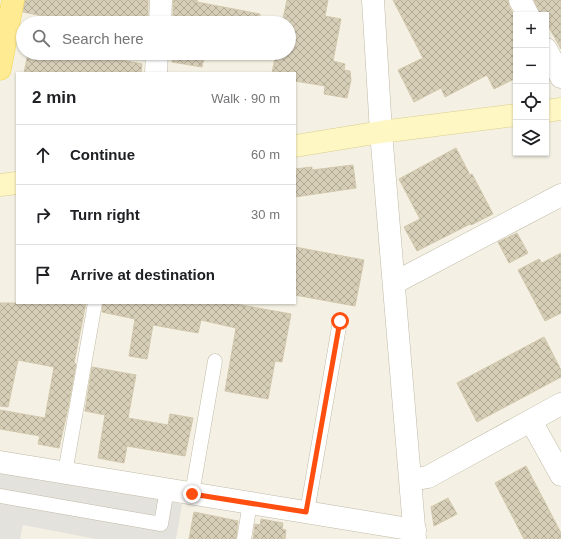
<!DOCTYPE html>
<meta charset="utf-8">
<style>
body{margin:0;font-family:Arial,sans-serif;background:#f6f6f6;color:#202124}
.controls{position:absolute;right:12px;top:12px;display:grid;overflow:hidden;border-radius:0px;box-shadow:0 1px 3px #0004}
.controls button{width:36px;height:36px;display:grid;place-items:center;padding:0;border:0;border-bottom:1px solid #e0e0e0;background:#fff;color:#202124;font:20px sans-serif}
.stop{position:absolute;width:12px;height:12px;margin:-9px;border:3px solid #ff4f10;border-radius:50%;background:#fff}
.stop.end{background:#ff4f10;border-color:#fff;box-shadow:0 1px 4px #0008}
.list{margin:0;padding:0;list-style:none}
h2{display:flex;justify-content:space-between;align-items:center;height:52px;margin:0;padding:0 16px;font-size:17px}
h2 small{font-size:13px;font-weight:400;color:#757577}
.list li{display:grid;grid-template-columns:26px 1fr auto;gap:12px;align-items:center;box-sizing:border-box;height:60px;padding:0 16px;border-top:1px solid #e0e0e0}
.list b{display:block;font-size:15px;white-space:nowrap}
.list em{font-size:13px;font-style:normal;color:#757577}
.icon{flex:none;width:22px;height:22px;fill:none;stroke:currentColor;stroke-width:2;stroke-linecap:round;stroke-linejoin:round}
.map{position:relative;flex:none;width:561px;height:539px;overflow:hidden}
.search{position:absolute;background:#fff;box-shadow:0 1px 3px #0004;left:16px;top:16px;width:280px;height:44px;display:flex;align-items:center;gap:10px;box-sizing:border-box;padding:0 14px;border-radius:22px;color:#757577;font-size:15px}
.panel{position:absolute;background:#fff;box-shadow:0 1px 3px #0004;left:16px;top:72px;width:280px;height:232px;border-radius:0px}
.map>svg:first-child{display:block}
.parking{fill:#e4e2dd}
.building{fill:url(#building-cross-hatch);stroke:#d2c7ab}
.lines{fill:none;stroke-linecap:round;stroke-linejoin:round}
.lane-casing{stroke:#c0baa6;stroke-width:15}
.street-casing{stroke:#c0baa6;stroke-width:23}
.secondary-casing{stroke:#d9ce8e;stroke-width:23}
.primary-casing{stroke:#f0d456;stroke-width:23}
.lane{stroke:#fff;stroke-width:14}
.street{stroke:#fff;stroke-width:22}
.secondary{stroke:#fff7c3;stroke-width:22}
.primary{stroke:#ffec92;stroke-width:22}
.route{stroke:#ff4f10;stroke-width:5}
</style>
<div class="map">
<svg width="561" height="539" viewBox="0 0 561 539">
<defs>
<pattern id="building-cross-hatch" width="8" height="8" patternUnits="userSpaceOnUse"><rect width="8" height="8" fill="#d7ceb8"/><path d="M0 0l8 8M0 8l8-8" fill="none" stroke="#b0a996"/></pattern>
</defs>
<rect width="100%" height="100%" fill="#f4f1e4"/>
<path class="parking" d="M0 471 182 504 176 539H96L23 525 20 539H0Z"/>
<g class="building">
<path d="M25 0H148V23H78L23 12Z"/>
<path d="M173 0H197V2L260 14 259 23H173Z"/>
<path d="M287 0H328L325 16 341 19 333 61 345 64 344 70 350 71 351 80 347 98 324 94 325 86 295 81V73H272L276 53H289V23H282Z"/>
<path d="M393 0H508L509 6 516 19V78L494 89 487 75 445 97 441 88 414 102 398 70 423 58Z"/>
<path d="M534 0H561V49L546 22V15H540Z"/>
<path d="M28 53H85L142 64 141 73H24Z"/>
<path d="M174 53H205L202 67 172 62Z"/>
<path d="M456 148 470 175 472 174 493 214 471 225 470 224 417 251 404 227 420 219 399 179Z"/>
<path d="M353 165 356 188 295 197V169L312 167V170Z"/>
<path d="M517 233 528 253 509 263 498 242Z"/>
<path d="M295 247 364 260 355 306 295 295Z"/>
<path d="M561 253V313L545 321 518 270 539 259 542 263Z"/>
<path d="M0 303H86L74 363 76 364 68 408 59 448 38 444 40 436 0 429V410L45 418 54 367 18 360 8 407 0 406Z"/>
<path d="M103 303H230L291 314 282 362 275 361 268 399 225 391 236 328 201 320 198 333 153 325 147 359 129 356 135 319 102 312Z"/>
<path d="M544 337 561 370V377L477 422 457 383Z"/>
<path d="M92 367 136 375 128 418 168 425 170 414 193 418 185 456 127 446 124 463 98 458 105 415 85 411Z"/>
<path d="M526 466 561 533V539H524L495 483Z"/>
<path d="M448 498 457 514 434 526 431 507Z"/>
<path d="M194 512 238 521 236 539H189Z"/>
<path d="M261 519 283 523 282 529 286 530 285 539H253L255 524 260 525Z"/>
</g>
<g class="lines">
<g class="lane-casing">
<g id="lane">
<path d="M65 473 95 303"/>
<path d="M192 494 215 361"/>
<path d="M0 496 161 524 167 489"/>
<path d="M307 512 340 321"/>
<path d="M244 539 250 503"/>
</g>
</g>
<g class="street-casing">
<g id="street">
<path d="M373 0 381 132 415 539"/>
<path d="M520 0 528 15"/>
<path d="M160 23 161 0"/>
<path d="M546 49 561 77"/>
<path d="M156 73 157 53"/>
<path d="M394 283 561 195"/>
<path d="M531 421 561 475"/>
<path d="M0 462 415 530"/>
<path d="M411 480 428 477 561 404"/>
</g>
</g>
<g class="secondary-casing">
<g id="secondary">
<path d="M546 111 561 109"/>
<path d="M295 146 381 132 516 115"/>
<path d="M0 185 17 183"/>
</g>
</g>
<g class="primary-casing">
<path id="primary" d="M0 69 13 0"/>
</g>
<use href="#lane" class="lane"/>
<use href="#street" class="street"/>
<use href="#secondary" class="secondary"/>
<use href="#primary" class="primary"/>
</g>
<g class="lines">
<path class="route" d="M192 494 306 512 340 321"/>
</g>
</svg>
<div class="controls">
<button>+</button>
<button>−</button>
<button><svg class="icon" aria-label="locate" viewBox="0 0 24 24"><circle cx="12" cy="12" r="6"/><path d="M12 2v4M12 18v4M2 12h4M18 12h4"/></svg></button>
<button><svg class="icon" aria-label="layers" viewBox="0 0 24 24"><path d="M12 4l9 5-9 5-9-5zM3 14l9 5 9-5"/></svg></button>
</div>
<div class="stop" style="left:340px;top:321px"></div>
<div class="stop end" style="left:192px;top:494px"></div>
<div class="search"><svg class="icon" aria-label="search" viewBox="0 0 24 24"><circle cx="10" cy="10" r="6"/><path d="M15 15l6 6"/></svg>Search here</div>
<section class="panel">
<h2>2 min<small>Walk · 90 m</small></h2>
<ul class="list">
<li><svg class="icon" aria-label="ahead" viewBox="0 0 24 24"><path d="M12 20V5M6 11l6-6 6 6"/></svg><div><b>Continue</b></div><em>60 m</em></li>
<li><svg class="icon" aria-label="right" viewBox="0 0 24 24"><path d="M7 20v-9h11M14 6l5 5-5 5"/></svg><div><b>Turn right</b></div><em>30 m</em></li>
<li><svg class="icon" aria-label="arrive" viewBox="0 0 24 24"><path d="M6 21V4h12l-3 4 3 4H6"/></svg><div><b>Arrive at destination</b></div></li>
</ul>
</section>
</div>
